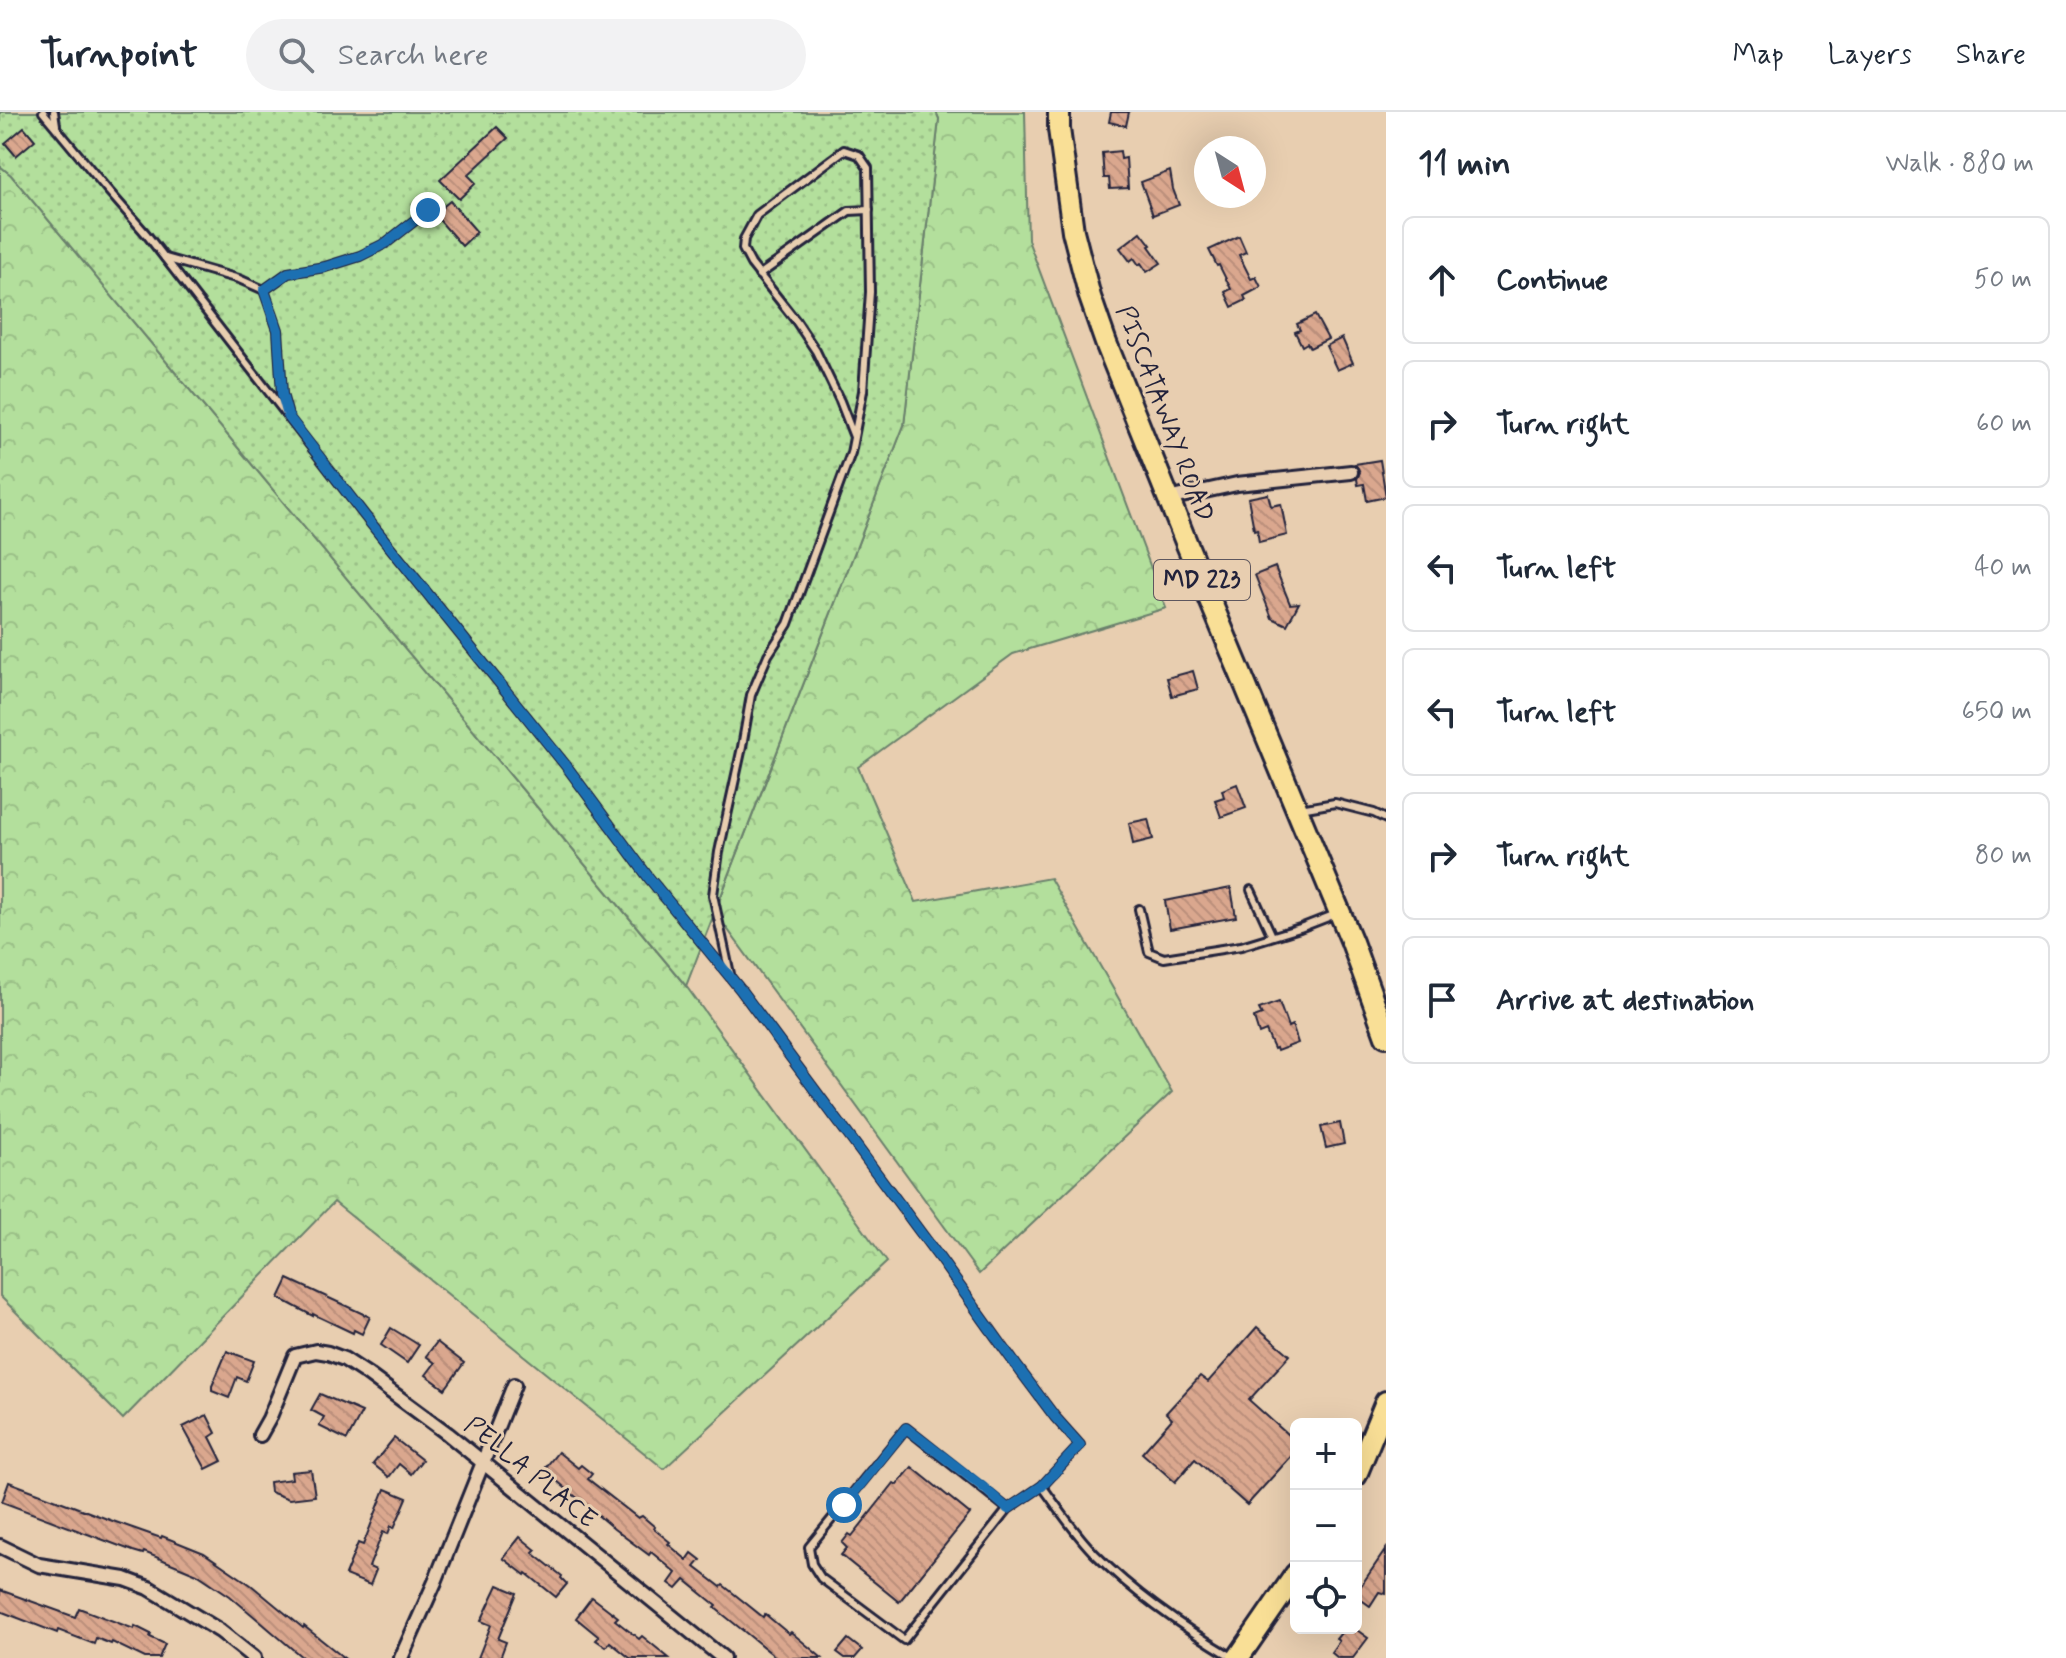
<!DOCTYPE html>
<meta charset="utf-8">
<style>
body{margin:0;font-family:Mynerve,sans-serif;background:#f2f2f3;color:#1f2937}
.controls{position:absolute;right:24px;bottom:24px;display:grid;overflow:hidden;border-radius:12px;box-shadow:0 8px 32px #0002}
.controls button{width:72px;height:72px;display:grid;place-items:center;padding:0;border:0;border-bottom:2px solid #e0e1e3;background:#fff;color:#1f2937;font:40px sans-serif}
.compass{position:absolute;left:1194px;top:24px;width:72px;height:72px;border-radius:50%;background:#fff;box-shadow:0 8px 32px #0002;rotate:144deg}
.stop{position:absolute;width:24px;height:24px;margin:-18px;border:6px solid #1f6fb2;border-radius:50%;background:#fff}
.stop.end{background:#1f6fb2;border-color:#fff;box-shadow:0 2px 8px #0008}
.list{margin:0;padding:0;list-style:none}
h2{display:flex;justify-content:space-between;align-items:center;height:104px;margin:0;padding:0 32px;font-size:34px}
h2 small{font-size:26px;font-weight:400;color:#747a83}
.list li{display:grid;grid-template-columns:52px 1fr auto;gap:24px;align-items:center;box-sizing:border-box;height:128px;margin:0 16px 16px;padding:0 16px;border:2px solid #e0e1e3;border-radius:12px}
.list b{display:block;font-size:30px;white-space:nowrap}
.list em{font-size:26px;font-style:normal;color:#747a83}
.icon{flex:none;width:44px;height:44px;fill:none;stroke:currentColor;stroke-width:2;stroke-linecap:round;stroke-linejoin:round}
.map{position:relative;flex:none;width:1386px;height:1546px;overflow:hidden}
header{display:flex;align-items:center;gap:48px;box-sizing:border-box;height:112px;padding:0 40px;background:#fff;border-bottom:2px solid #e0e1e3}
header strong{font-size:38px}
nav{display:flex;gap:44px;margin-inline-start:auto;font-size:28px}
.search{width:560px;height:72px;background:#f2f2f3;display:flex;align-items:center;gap:20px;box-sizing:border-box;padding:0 28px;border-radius:44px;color:#747a83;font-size:30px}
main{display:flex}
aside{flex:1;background:#fff}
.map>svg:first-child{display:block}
.forest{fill:url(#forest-crowns);stroke:#6a806c;stroke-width:2}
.park{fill:url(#park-dots);stroke:#6a806c;stroke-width:2}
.building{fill:url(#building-back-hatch);stroke:#22223b;stroke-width:2}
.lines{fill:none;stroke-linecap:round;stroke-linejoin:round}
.service-casing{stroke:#22223b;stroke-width:12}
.minor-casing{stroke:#22223b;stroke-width:18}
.primary-casing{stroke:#22223b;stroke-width:26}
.service{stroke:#e8ceb0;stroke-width:6}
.minor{stroke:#e8ceb0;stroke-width:12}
.primary{stroke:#f9df96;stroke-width:20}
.route{stroke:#1f6fb2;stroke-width:10}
.labels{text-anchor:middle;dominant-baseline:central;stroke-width:6;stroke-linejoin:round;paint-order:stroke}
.shield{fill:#e8ceb0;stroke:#5d565e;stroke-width:2}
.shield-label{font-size:24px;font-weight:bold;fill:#22223b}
.street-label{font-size:26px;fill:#22223b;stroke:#e8ceb0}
</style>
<header>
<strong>Turnpoint</strong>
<div class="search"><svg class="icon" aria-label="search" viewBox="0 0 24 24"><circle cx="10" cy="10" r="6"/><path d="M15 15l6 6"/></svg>Search here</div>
<nav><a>Map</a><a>Layers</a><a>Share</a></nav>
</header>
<main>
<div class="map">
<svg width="1386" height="1546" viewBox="0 0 1386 1546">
<defs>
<pattern id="forest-crowns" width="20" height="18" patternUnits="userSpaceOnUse" patternTransform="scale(2)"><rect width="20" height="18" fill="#b3df9c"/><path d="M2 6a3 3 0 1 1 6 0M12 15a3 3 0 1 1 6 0" fill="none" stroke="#9abf87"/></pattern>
<pattern id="park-dots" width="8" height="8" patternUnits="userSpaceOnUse" patternTransform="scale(2)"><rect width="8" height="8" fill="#b3df9c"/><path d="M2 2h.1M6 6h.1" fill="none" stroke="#9abf87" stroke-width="1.8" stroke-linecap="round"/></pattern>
<pattern id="building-back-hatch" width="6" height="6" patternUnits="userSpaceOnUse" patternTransform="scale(2)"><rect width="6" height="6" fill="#daa78e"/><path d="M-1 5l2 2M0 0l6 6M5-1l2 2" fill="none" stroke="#bb8f7b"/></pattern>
</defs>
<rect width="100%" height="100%" fill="#e8ceb0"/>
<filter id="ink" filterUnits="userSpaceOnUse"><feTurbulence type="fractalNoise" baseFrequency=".0125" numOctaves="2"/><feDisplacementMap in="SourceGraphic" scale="16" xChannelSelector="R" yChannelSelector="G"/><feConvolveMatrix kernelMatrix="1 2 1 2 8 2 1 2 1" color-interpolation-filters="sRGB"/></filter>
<g filter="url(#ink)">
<g class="forest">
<path d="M936 0H1025L1028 128 1166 496 1013 542 858 655 916 790 1050 766 1172 980 979 1162 715 800 904 313 939 7Z"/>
<path d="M0 54 11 63 686 874 887 1150 664 1357 334 1090 123 1307 0 1184Z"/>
</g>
<path class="park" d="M0 0H936L939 7 904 313 686 874 11 63 0 54Z"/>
<g class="building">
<path d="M1111 0H1129L1126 14 1109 10Z"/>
<path d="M24 15 35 28 16 44 5 31Z"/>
<path d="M497 15 508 26 468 63 476 71 459 87 440 68Z"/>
<path d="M1120 39 1121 47 1126 46 1128 76 1110 77 1109 66H1104L1102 41Z"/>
<path d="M1170 59 1173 77 1179 93 1153 103 1141 70Z"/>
<path d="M450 89 477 120 462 134 434 102Z"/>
<path d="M1141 120 1151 133 1149 134 1161 151 1147 160 1141 151 1139 153 1134 146 1130 149 1120 136Z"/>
<path d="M1239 124 1246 140 1239 143 1251 167 1256 165 1261 175 1244 184 1246 188 1232 195 1225 180 1231 177 1219 153 1217 154 1209 138Z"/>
<path d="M1315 203 1328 227 1310 236 1307 231 1302 234 1295 220 1300 218 1297 212Z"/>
<path d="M1342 226 1353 251 1337 258 1326 234Z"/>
<path d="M1380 348 1386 385 1367 389 1364 372 1358 373 1357 367 1360 360 1355 352Z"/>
<path d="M1268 382 1271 394 1281 392 1287 423 1259 430 1257 417 1254 418 1253 412 1248 386Z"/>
<path d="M1275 455 1290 492 1299 491 1287 513 1272 506 1255 463Z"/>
<path d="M1193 559 1198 577 1172 584 1167 566Z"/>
<path d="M1237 672 1246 696 1221 705 1215 688 1224 685 1222 678Z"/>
<path d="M1148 707 1153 727 1133 732 1129 711Z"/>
<path d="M1231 776 1236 805 1170 817 1165 789Z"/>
<path d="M1279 890 1288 915 1292 913 1298 931 1277 939 1276 936 1274 937 1266 919 1259 922 1254 906 1262 903 1259 897Z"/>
<path d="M1340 1011 1344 1032 1326 1036 1321 1015Z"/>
<path d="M288 1167 370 1205 362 1222 354 1218 353 1221 313 1202V1204L279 1186Z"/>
<path d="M1257 1215 1290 1243 1249 1288 1296 1330V1339L1247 1393 1195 1347 1175 1370 1142 1341 1172 1307 1166 1301 1200 1264 1208 1270Z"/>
<path d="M391 1216 419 1233 407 1251 381 1233Z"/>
<path d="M437 1230 464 1251 445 1277 426 1263 435 1251 426 1244Z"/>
<path d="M227 1239 254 1249 246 1269 237 1265 229 1286 212 1279V1274Z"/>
<path d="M320 1282 362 1300 347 1328 319 1314 324 1305 311 1298Z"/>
<path d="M207 1303 216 1321 210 1325 222 1349 206 1357 183 1315Z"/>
<path d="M394 1326 422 1348 411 1362 399 1352 389 1365 373 1352Z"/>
<path d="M558 1340 578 1356 581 1353 592 1362 588 1367 638 1406 642 1404 655 1415 654 1417 670 1430 668 1432 687 1448 692 1441 701 1448 695 1455 721 1475 723 1473 763 1505 765 1502 789 1522 791 1520 822 1546H777L715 1496 717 1494 685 1468 677 1477 669 1471 676 1461 668 1454 651 1440 649 1443 614 1417 550 1363 552 1360 546 1355Z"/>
<path d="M912 1355 970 1402 899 1490 841 1443 847 1436 842 1431 849 1422 852 1424 894 1371 897 1373Z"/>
<path d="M311 1358 315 1384 289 1387 270 1380 269 1370 292 1367 291 1360Z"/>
<path d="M9 1370 110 1408 161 1426 162 1424 204 1441 251 1473 303 1516 304 1514 344 1546H303L230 1484 197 1462 144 1440 143 1442 133 1439 2 1390Z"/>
<path d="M385 1377 407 1386 394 1416 391 1414 388 1422 383 1420 369 1455 376 1458 370 1473 345 1463 358 1431 363 1433Z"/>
<path d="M520 1425 536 1438 533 1441 562 1464 561 1466 567 1472 556 1485 526 1461 525 1463 503 1446Z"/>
<path d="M1386 1437V1482L1379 1480 1370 1494 1356 1484V1481Z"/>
<path d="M498 1473 517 1481 498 1527 506 1530 500 1546H478L491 1513 481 1509Z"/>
<path d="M0 1478 75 1505 79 1496 134 1517 135 1514 151 1522 150 1525 165 1532 159 1546H145L112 1530 111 1532 96 1526 94 1532 58 1518 57 1521 0 1499Z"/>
<path d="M592 1485 618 1505 615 1508 639 1527 642 1524 669 1546H630L610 1530 606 1535 596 1528 599 1525 576 1506Z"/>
<path d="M1345 1516H1354L1368 1526 1353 1546H1338L1331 1540 1339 1529 1336 1527Z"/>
<path d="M848 1527 862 1538 855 1546H845L837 1540Z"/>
</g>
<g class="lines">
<g class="service-casing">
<g id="service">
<path d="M43 0 106 76 147 123 365 404 567 655 649 766 740 877 938 1144 1016 1253 1055 1305 1080 1333 1042 1374 1008 1397 904 1528 821 1466 812 1452 809 1435 906 1316 1008 1397"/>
<path d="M54 0 56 13"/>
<path d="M165 146 239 167 264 178 278 218 282 282 287 300"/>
<path d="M759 163 849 99 869 98"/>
<path d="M264 178 288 161 325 155 360 144 386 131 428 98"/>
<path d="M1300 697 1335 691 1374 701 1386 707"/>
<path d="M1251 778 1272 824"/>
<path d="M1139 797 1149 840 1164 846 1241 834 1300 816 1336 802"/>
<path d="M730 862 713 783 719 740 742 635 751 583 768 543 788 512 851 341 863 279 870 180 868 56 859 43 844 38 757 103 744 127 743 137 751 152 796 209 816 239 840 289 854 325"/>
<path d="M1042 1374C1059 1397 1075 1422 1095 1442 1134 1481 1187 1518 1234 1546"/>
</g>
</g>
<g class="minor-casing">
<g id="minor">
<path d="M1168 387 1237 372 1351 360"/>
<path d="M260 1323 269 1307 295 1244 316 1239 328 1241 344 1247 367 1262 448 1322 723 1546"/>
<path d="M0 1434 39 1453 125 1467 149 1476 220 1519 254 1546"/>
<path d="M401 1546 435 1470 514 1273"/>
</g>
</g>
<g class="primary-casing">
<g id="primary">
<path d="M1059 0V17L1073 119 1090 185 1106 231 1188 435 1352 830 1386 924"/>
<path d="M1356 1363 1386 1290"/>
<path d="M1238 1546 1296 1462"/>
</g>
</g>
<use href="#service" class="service"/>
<use href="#minor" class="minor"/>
<use href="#primary" class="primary"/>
</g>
</g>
<g class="lines" filter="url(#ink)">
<path class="route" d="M428 98 386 131 360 144 325 155 288 161 264 178 278 218 282 282 288 304 365 404 567 655 649 766 740 877 938 1144 1016 1253 1055 1305 1080 1333 1042 1374 1008 1397 983 1375 906 1316 844 1393"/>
</g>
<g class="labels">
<rect class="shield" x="1154" y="448" width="96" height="40" rx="6"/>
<g class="shield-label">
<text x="1202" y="468">MD 223</text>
</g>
<g class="street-label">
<text transform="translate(1164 302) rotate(69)">PISCATAWAY ROAD</text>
<text transform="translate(530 1361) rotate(39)">PELLA PLACE</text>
</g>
</g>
</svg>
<div class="controls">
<button>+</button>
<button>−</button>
<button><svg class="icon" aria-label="locate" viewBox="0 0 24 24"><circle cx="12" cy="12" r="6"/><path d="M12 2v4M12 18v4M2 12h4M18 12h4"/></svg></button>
</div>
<svg class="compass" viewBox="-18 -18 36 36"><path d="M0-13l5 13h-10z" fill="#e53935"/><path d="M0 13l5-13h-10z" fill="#747a83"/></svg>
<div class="stop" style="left:844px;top:1393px"></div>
<div class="stop end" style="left:428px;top:98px"></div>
</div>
<aside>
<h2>11 min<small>Walk · 880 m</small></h2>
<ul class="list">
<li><svg class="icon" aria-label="ahead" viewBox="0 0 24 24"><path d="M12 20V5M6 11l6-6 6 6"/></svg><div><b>Continue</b></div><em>50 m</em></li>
<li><svg class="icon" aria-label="right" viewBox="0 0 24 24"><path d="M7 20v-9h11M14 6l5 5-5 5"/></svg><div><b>Turn right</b></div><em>60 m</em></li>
<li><svg class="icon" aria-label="left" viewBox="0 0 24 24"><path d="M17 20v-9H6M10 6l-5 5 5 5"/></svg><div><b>Turn left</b></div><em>40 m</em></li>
<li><svg class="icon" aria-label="left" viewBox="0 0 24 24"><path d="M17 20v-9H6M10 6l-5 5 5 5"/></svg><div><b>Turn left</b></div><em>650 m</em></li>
<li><svg class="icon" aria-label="right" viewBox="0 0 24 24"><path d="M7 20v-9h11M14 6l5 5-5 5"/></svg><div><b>Turn right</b></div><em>80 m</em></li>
<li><svg class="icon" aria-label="arrive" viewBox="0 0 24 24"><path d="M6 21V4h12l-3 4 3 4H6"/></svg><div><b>Arrive at destination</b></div></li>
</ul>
</aside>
</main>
